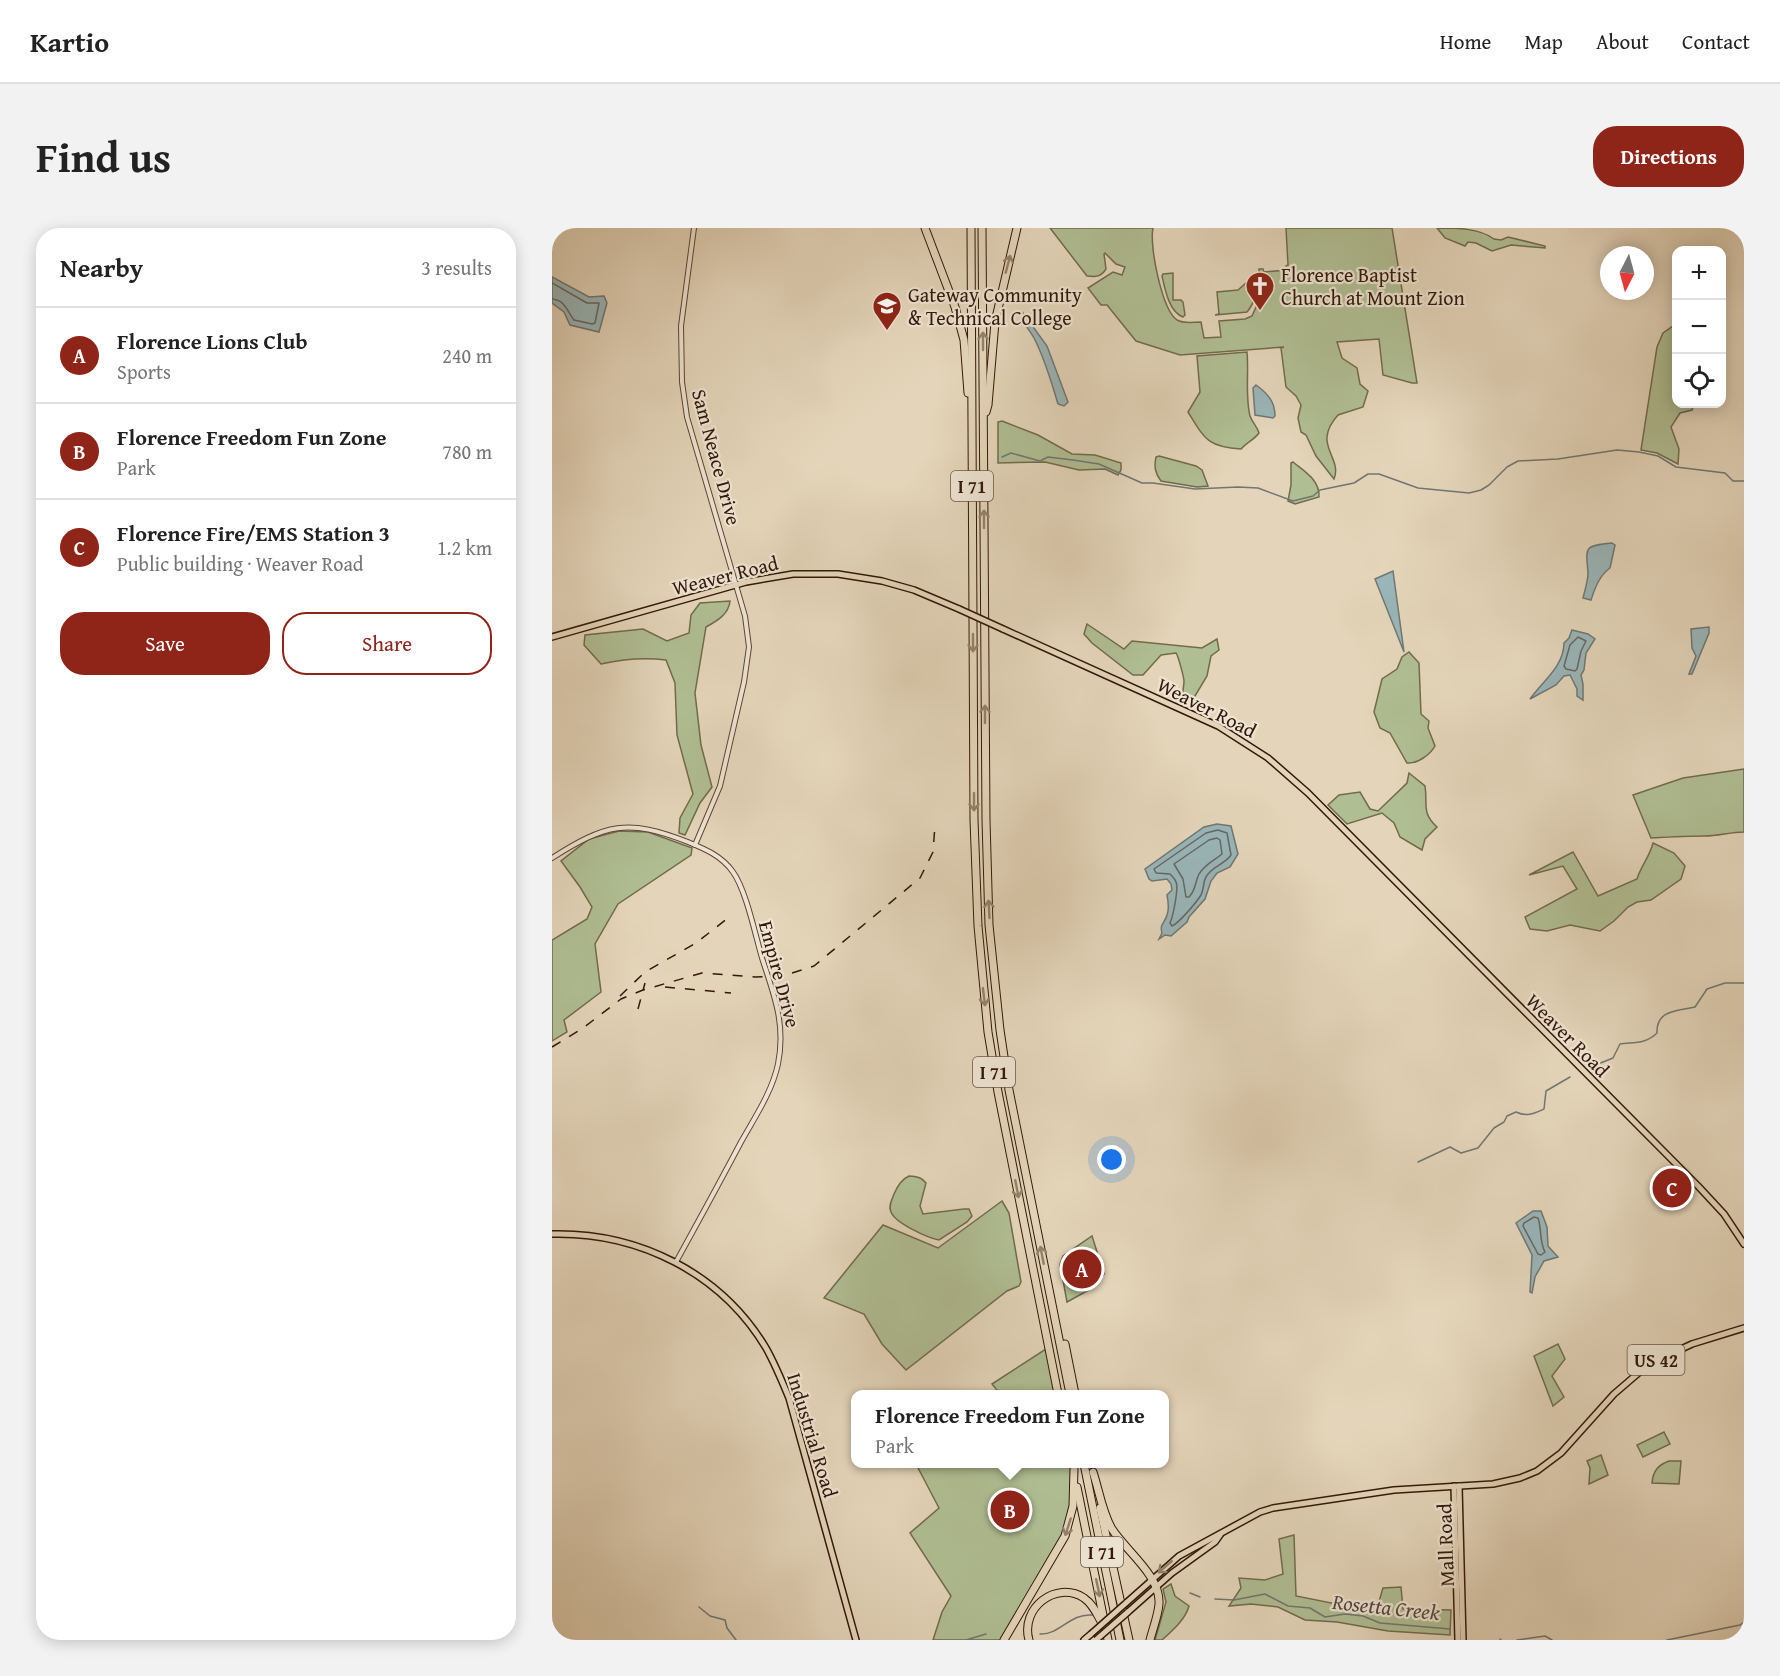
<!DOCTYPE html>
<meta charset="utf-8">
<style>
body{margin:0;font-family:"Gentium Book Plus",serif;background:#f2f2f2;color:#222}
.controls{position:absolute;right:18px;top:18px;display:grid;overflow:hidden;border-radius:12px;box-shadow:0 3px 15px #0003}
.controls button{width:54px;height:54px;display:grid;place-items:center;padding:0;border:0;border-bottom:2px solid #e0e0e0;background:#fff;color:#222;font:30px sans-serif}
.compass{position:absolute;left:1048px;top:18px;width:54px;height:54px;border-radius:50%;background:#fff;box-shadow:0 3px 15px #0003;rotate:186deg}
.you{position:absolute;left:560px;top:932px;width:21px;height:21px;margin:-15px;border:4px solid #fff;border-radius:50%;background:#1a73e8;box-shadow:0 0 0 9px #1a73e833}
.badge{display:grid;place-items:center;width:39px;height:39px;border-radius:50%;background:#8f2418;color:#fff;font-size:20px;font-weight:700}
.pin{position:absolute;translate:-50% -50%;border:3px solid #fff;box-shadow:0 2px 6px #0006}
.popup{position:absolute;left:299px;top:1162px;width:318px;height:78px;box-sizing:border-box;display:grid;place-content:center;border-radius:12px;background:#fff;filter:drop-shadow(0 2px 4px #0005);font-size:20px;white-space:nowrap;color:#767676}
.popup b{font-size:22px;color:#222}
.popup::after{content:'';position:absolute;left:50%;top:100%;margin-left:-12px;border:12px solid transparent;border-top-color:#fff}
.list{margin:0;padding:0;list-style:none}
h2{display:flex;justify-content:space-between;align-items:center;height:78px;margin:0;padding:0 24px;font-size:26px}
h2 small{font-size:20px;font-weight:400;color:#767676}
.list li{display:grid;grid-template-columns:39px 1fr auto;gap:18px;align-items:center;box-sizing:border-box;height:96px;padding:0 24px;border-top:2px solid #e0e0e0}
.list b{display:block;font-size:22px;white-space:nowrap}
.list p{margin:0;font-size:20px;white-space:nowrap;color:#767676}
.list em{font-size:20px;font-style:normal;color:#767676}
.actions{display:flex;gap:12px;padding:18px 24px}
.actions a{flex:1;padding:14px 0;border:2px solid #8f2418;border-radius:24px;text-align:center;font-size:21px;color:#8f2418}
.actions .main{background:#8f2418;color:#fff}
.icon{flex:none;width:33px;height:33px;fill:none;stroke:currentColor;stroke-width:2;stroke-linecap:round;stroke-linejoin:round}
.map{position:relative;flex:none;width:1192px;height:1412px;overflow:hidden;border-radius:24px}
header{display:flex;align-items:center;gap:36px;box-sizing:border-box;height:84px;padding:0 30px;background:#fff;border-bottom:2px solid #e0e0e0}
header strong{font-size:28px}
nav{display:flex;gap:33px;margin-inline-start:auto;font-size:21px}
.intro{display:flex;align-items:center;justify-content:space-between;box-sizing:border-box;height:144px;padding:0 36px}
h1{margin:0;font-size:42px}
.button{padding:15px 27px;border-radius:24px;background:#8f2418;color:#fff;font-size:21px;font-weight:700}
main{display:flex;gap:36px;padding:0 36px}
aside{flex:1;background:#fff;border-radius:24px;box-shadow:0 3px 15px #0003}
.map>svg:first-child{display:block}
.green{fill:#b0be93;stroke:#716b4e;stroke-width:1.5}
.water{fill:#99b6b9;stroke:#707773;stroke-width:1.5}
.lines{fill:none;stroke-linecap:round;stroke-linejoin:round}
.shore{stroke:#666762;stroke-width:1.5}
.stream{stroke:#707773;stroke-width:1.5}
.minor-casing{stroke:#5e4736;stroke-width:6}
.major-casing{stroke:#32180a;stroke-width:8}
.highway-casing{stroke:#32180a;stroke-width:9}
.minor{stroke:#ede4d2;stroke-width:4}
.major{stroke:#e4d5ba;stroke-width:5}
.highway{stroke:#e4d5ba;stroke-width:7}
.rail{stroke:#32180a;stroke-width:1.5;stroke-dasharray:10 10;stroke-linecap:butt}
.major-bridge-casing{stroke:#32180a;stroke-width:8;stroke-linecap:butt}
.major-bridge{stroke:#e4d5ba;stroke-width:5}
.oneway{stroke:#94806b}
.labels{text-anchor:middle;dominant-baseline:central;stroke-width:4.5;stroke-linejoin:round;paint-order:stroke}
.shield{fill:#ede4d2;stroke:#6a5546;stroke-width:1.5}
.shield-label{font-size:18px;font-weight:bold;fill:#32180a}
.poi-label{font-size:20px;fill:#32180a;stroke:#ede4d2;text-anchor:start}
.street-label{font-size:20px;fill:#32180a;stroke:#ede4d2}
.water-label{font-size:21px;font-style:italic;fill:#51473f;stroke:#ede4d2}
</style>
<header>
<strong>Kartio</strong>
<nav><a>Home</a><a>Map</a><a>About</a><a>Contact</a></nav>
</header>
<div class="intro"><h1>Find us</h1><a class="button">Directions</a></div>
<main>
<aside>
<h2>Nearby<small>3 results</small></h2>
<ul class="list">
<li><span class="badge">A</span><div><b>Florence Lions Club</b><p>Sports</p></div><em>240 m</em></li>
<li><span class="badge">B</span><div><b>Florence Freedom Fun Zone</b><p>Park</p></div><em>780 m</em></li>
<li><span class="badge">C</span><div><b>Florence Fire/EMS Station 3</b><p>Public building · Weaver Road</p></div><em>1.2 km</em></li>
</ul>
<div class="actions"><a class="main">Save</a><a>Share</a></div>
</aside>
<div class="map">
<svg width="1192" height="1412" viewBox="0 0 1192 1412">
<rect width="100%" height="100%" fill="#e4d5ba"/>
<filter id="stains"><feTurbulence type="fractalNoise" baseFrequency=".00333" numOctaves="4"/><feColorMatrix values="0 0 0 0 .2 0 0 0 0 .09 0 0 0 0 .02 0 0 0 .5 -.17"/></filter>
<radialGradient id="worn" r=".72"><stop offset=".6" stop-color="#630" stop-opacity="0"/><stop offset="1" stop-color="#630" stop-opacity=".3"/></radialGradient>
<g class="green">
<path d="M498 0H601C597 17 610 82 625 92 632 96 641 94 649 94L652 110 669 109 667 93 693 91 700 88 709 68 707 41H711L712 44 734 42V38L736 37 734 0H840L865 155H860L831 147 827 111 785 114 790 130 805 140 808 156 816 163 811 179 786 187C759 217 791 229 782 251L764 228 754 207 749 204 746 190 749 177 744 168 734 159 729 120 732 119 628 127 584 113 555 77H549L536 60 561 44 570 47 573 39 564 36 553 25 552 26 554 41C549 49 544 49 535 48Z"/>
<path d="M885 0C905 0 927 0 942 11L949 12 956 9 993 18V20L959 17 940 23 924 15 916 14 913 18 893 10Z"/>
<path d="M621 45V72H629L631 74 633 87 631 89C617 84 613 61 610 48L611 46Z"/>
<path d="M699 50 703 52C704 65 704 73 695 84L663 87 667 86 665 64 686 62 694 55V59H700Z"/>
<path d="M1124 96V176H1142L1140 182 1128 185 1119 199 1127 221 1126 236 1105 225 1089 222 1105 119 1111 105Z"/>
<path d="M695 124C697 145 693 168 698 188 700 194 705 198 707 205 702 212 695 214 689 221 655 219 653 211 636 184L648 164 645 128Z"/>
<path d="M450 193 486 207 520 226 543 227 569 235V242L566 247 553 241 527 242 493 234 446 235V194Z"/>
<path d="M607 228 644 238 650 242 656 258 645 259 609 253C603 245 602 239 604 229Z"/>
<path d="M741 234C753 244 768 252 767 269L743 276 736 273 739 257V235Z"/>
<path d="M178 373C177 386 165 393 154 399L143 465 149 517 160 559 148 575 133 607 127 605 128 590 141 566 125 507 123 455 114 432C91 429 71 431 49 436L32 417 33 407 91 401 115 413 137 405 139 387 148 375Z"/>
<path d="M535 396 572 421 580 413 650 420 665 411 667 422 659 428 655 448 640 473 631 469C630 463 632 459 632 453 632 450 626 427 624 425L609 427 591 447H581L540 415 532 406Z"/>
<path d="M857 424 867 435 869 486 877 493 876 500 883 518C878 527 865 536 855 535L838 505 828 500 822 484 830 451 845 441 850 429Z"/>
<path d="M1192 541V604C1179 604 1166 608 1153 608 1135 608 1117 609 1099 610L1081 567 1131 550Z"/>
<path d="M857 545 873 558C876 577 869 584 885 599L873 611 870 622 848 609 842 595 830 585 795 596 776 577 787 567 808 564 818 581 826 583 855 555Z"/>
<path d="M67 603 96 604 140 620 139 627 66 676 43 716 49 764 12 792 15 804 0 813V712L35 691 40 679 28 659 9 633 37 611Z"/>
<path d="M1101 615 1122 625 1133 638 1129 651 1099 672 1085 674 1076 679 1062 693 1048 703 1018 697 995 703 978 701 973 689 1025 661 1011 638 977 647 1021 624 1046 668 1085 651C1089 638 1098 628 1101 615Z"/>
<path d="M357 948C364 948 370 949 374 955L368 978 371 986 412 981H417L420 988 415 994 387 1012C376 1010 343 995 339 984 336 978 340 972 342 966 345 959 350 951 357 948Z"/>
<path d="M450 973 457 985 469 1054 467 1058 455 1063 354 1142 330 1116 312 1086 272 1070 331 997 386 1020Z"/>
<path d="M540 1008 552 1046 537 1062 515 1074 508 1036 511 1028Z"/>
<path d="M1006 1116 1013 1131 1000 1148 1012 1169 1001 1178 982 1128Z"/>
<path d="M497 1119 506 1166H448L440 1156Z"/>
<path d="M1112 1204 1118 1216 1091 1229 1085 1217Z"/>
<path d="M1049 1227 1056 1247 1037 1256 1038 1240 1035 1233Z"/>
<path d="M1117 1233H1129L1127 1256 1100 1255C1101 1243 1106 1237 1117 1233Z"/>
<path d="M364 1236H520L517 1297 452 1412H381L390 1384 399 1368 358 1305 387 1280Z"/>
<path d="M742 1307 744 1368 824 1384 831 1360 849 1359 851 1381 899 1382 898 1407 836 1403 785 1394 753 1392 726 1379 699 1376 677 1378 689 1360 687 1350 713 1352 731 1346 727 1311Z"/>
<path d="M619 1356 623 1368 637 1378C633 1392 621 1402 610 1412H603L614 1374 611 1361Z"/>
</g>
<g class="water">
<path d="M0 49 37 69 52 68 55 75 47 104 18 97 12 84 0 75Z"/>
<path d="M471 85 495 118 516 174 512 178 506 176C499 153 493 131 482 110 477 101 470 95 471 85Z"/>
<path d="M704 157C715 165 723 173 723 188L721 190 703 187 701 160Z"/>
<path d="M1060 315 1063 317 1058 340C1047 348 1043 360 1039 372L1031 370C1033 362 1036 353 1036 345 1034 319 1031 318 1060 315Z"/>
<path d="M841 343 852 424 823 351Z"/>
<path d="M1157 399V405L1140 446H1137L1144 428 1140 420 1139 401Z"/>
<path d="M1020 402 1036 406 1043 411 1034 425 1032 442 1029 447 1031 456V472L1025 468V461L1018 447 1012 448 1004 457 978 471C991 453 1012 438 1012 415L1017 410Z"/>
<path d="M665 596 679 598 686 626 678 639 665 645 659 653 653 671 637 689 635 694 619 708 613 707 607 711 610 705C607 696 613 695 615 687 617 682 616 672 615 667L620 662 619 656 615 651 600 653 597 651 593 641 652 599Z"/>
<path d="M981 983H989L995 999 996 1018 1006 1029 992 1033 983 1049 980 1065 978 1064 980 1027 964 995Z"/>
</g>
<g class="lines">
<g class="shore">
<path d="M0 55 35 75H47L43 95 40 96 22 92C15 83 13 72 0 71"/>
<path d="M1026 409 1034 413 1029 423 1025 441 1023 443 1014 441 1012 438 1018 417Z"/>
<path d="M666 602 675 605 679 627C672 637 660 638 654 649 651 654 652 661 649 667 644 675 627 695 620 698L618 695C621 689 627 659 624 654 623 651 620 648 618 646L604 645 602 641 654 605Z"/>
<path d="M665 610 668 612 670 626C663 632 653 636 647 646 643 654 644 662 637 669H634L631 651 622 636 657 612Z"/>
<path d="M982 989 986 990C990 1001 987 1013 993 1024L989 1027 986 1026 971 998 972 995Z"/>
</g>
<g class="stream">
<path d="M450 229 459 225 488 233 496 229 521 232 547 236 590 255H601L643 261 686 259 706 260 741 273 761 268 768 262 802 255 816 246H827L866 260 917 265 929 262 937 257 955 239 966 233 1006 231 1065 222 1087 224 1106 228 1124 239 1173 245 1181 253H1192"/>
<path d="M1046 836 1061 830 1068 816C1082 814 1094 816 1105 805 1104 782 1125 783 1143 779L1155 761 1173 755H1192"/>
<path d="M866 934 898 919 909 925 926 920 942 900 952 894 955 888 964 884C975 889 981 886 992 881L994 863 1018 849"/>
<path d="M638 1365 648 1369"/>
<path d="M663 1371 682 1372 713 1366 736 1378 758 1380 773 1389 793 1386 811 1388 828 1395 898 1401"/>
<path d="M147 1379 158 1388 173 1392 175 1400 184 1412"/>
<path d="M488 1406C508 1407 518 1385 540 1387"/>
<path d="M948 1411 949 1412"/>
<path d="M414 1412 434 1406"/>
<path d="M965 1412 993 1408 1000 1412"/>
<path d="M1115 1412 1188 1397 1192 1394"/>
</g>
<g class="minor-casing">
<g id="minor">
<path d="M142 0 129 98 130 154 135 189 193 388 197 419 192 454 168 558 143 617"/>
<path d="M0 630C54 596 75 590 136 614 153 621 170 628 181 644 194 662 203 706 210 730 222 767 234 796 226 836 220 864 203 889 189 914 168 954 146 994 124 1034"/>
</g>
</g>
<g class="major-casing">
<g id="major">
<path d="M451 401 666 498 716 530 756 565 1146 958 1172 986 1192 1016"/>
<path d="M0 409 194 354 241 346H286L330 353 362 362 407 381"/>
<path d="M0 1006C87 1004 169 1045 214 1120 223 1136 230 1153 237 1170L304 1412"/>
<path d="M902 1258 906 1412"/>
<path d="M907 1258 911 1412"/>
<path d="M574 1375 627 1328 708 1284 721 1280 842 1262 941 1256 968 1250 985 1243 1009 1225 1062 1166 1097 1136 1140 1116 1192 1100"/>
<path d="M576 1384 620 1345 663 1314 668 1307"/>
<path d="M532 1412 539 1406"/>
</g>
</g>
<g class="highway-casing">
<g id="highway">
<path d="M373 0 403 79 412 112 416 165"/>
<path d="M419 0 422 592 426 698 436 804 446 864 506 1166"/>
<path d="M430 0 434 592 437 697 448 802 457 862 518 1166"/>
<path d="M434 184 436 177 443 94 465 0"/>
<path d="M513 1116 523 1166"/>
<path d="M532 1236 568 1412"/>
<path d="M541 1244C547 1262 550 1284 560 1301 574 1323 609 1348 607 1376 606 1388 601 1400 598 1412"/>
<path d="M525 1259 556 1412"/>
<path d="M548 1280 577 1412"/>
<path d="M452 1412 513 1308 521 1278 522 1241"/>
<path d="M477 1412C468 1380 504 1352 532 1370 542 1377 545 1387 551 1397"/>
</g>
</g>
<use href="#minor" class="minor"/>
<use href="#major" class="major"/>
<use href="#highway" class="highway"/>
<g class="rail">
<path d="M113 759 179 765"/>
<path d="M68 768 93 744 144 715 176 690"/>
<path d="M86 781 93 755"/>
<path d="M0 819 31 800 69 771 91 762 150 745 203 749 231 748 262 738 368 650 381 624 383 597"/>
</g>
<g class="major-bridge-casing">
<g id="major-bridge">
<path d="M407 381 451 401"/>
<path d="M539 1406 574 1375"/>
<path d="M544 1412 576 1384"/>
</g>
</g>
<use href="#major-bridge" class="major-bridge"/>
</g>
<defs><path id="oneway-shaft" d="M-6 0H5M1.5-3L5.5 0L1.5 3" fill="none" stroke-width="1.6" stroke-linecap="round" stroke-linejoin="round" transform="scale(1.5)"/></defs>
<g class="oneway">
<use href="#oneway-shaft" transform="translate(456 36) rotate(-75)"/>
<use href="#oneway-shaft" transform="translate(431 113) rotate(-90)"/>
<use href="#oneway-shaft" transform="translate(432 291) rotate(-90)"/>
<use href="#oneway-shaft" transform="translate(421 415) rotate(90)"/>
<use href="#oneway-shaft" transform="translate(433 486) rotate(-90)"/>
<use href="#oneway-shaft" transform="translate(422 574) rotate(90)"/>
<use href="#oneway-shaft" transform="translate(437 681) rotate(-93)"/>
<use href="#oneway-shaft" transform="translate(432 769) rotate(83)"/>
<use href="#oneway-shaft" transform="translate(465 961) rotate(79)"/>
<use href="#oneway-shaft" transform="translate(490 1027) rotate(-101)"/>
<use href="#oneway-shaft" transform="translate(516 1299) rotate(108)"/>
<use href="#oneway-shaft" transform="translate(613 1339) rotate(139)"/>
<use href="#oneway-shaft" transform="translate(546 1360) rotate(78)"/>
</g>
<defs>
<g id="church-pin" transform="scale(1.5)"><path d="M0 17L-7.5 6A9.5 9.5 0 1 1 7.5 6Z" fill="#8f2418" stroke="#ede4d2"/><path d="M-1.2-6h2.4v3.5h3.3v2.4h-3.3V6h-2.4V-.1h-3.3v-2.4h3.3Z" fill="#fff"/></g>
<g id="university-pin" transform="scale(1.5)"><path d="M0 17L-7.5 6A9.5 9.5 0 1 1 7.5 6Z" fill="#8f2418" stroke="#ede4d2"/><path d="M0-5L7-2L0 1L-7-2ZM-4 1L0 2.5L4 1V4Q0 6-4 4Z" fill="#fff"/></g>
</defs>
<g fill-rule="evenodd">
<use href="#church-pin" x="708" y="58"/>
<use href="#university-pin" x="335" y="78"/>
</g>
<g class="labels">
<g class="shield">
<rect x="399" y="243" width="42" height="30" rx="4.5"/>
<rect x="421" y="829" width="42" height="30" rx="4.5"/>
<rect x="1075.5" y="1117" width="57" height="30" rx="4.5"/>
<rect x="529" y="1309" width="42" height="30" rx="4.5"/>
</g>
<g class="shield-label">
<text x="420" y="258">I 71</text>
<text x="442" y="844">I 71</text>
<text x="1104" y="1132">US 42</text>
<text x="550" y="1324">I 71</text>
</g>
<g class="poi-label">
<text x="729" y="46">Florence Baptist<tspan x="729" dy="23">Church at Mount Zion</tspan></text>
<text x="356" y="66">Gateway Community<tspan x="356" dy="23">&amp; Technical College</tspan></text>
</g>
<g class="street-label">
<text transform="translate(165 229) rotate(75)">Sam Neace Drive</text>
<text transform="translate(173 347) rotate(-14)">Weaver Road</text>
<text transform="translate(655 479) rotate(27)">Weaver Road</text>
<text transform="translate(228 746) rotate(75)">Empire Drive</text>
<text transform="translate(1016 807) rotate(45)">Weaver Road</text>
<text transform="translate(261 1207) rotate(73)">Industrial Road</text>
<text transform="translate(893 1317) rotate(-92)">Mall Road</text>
</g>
<g class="water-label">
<text transform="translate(834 1379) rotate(6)">Rosetta Creek</text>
</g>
</g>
<rect width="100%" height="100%" filter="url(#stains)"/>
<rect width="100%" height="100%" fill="url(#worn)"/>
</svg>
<div class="controls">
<button>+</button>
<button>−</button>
<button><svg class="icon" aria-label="locate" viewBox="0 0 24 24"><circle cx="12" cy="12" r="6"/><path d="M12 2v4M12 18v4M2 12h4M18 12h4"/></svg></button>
</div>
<svg class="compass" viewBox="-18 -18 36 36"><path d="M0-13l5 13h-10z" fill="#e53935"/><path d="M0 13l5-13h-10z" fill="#767676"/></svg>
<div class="you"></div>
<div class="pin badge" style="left:530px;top:1041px">A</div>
<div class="pin badge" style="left:458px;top:1282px">B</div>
<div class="popup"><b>Florence Freedom Fun Zone</b>Park</div>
<div class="pin badge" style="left:1120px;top:960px">C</div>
</div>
</main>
